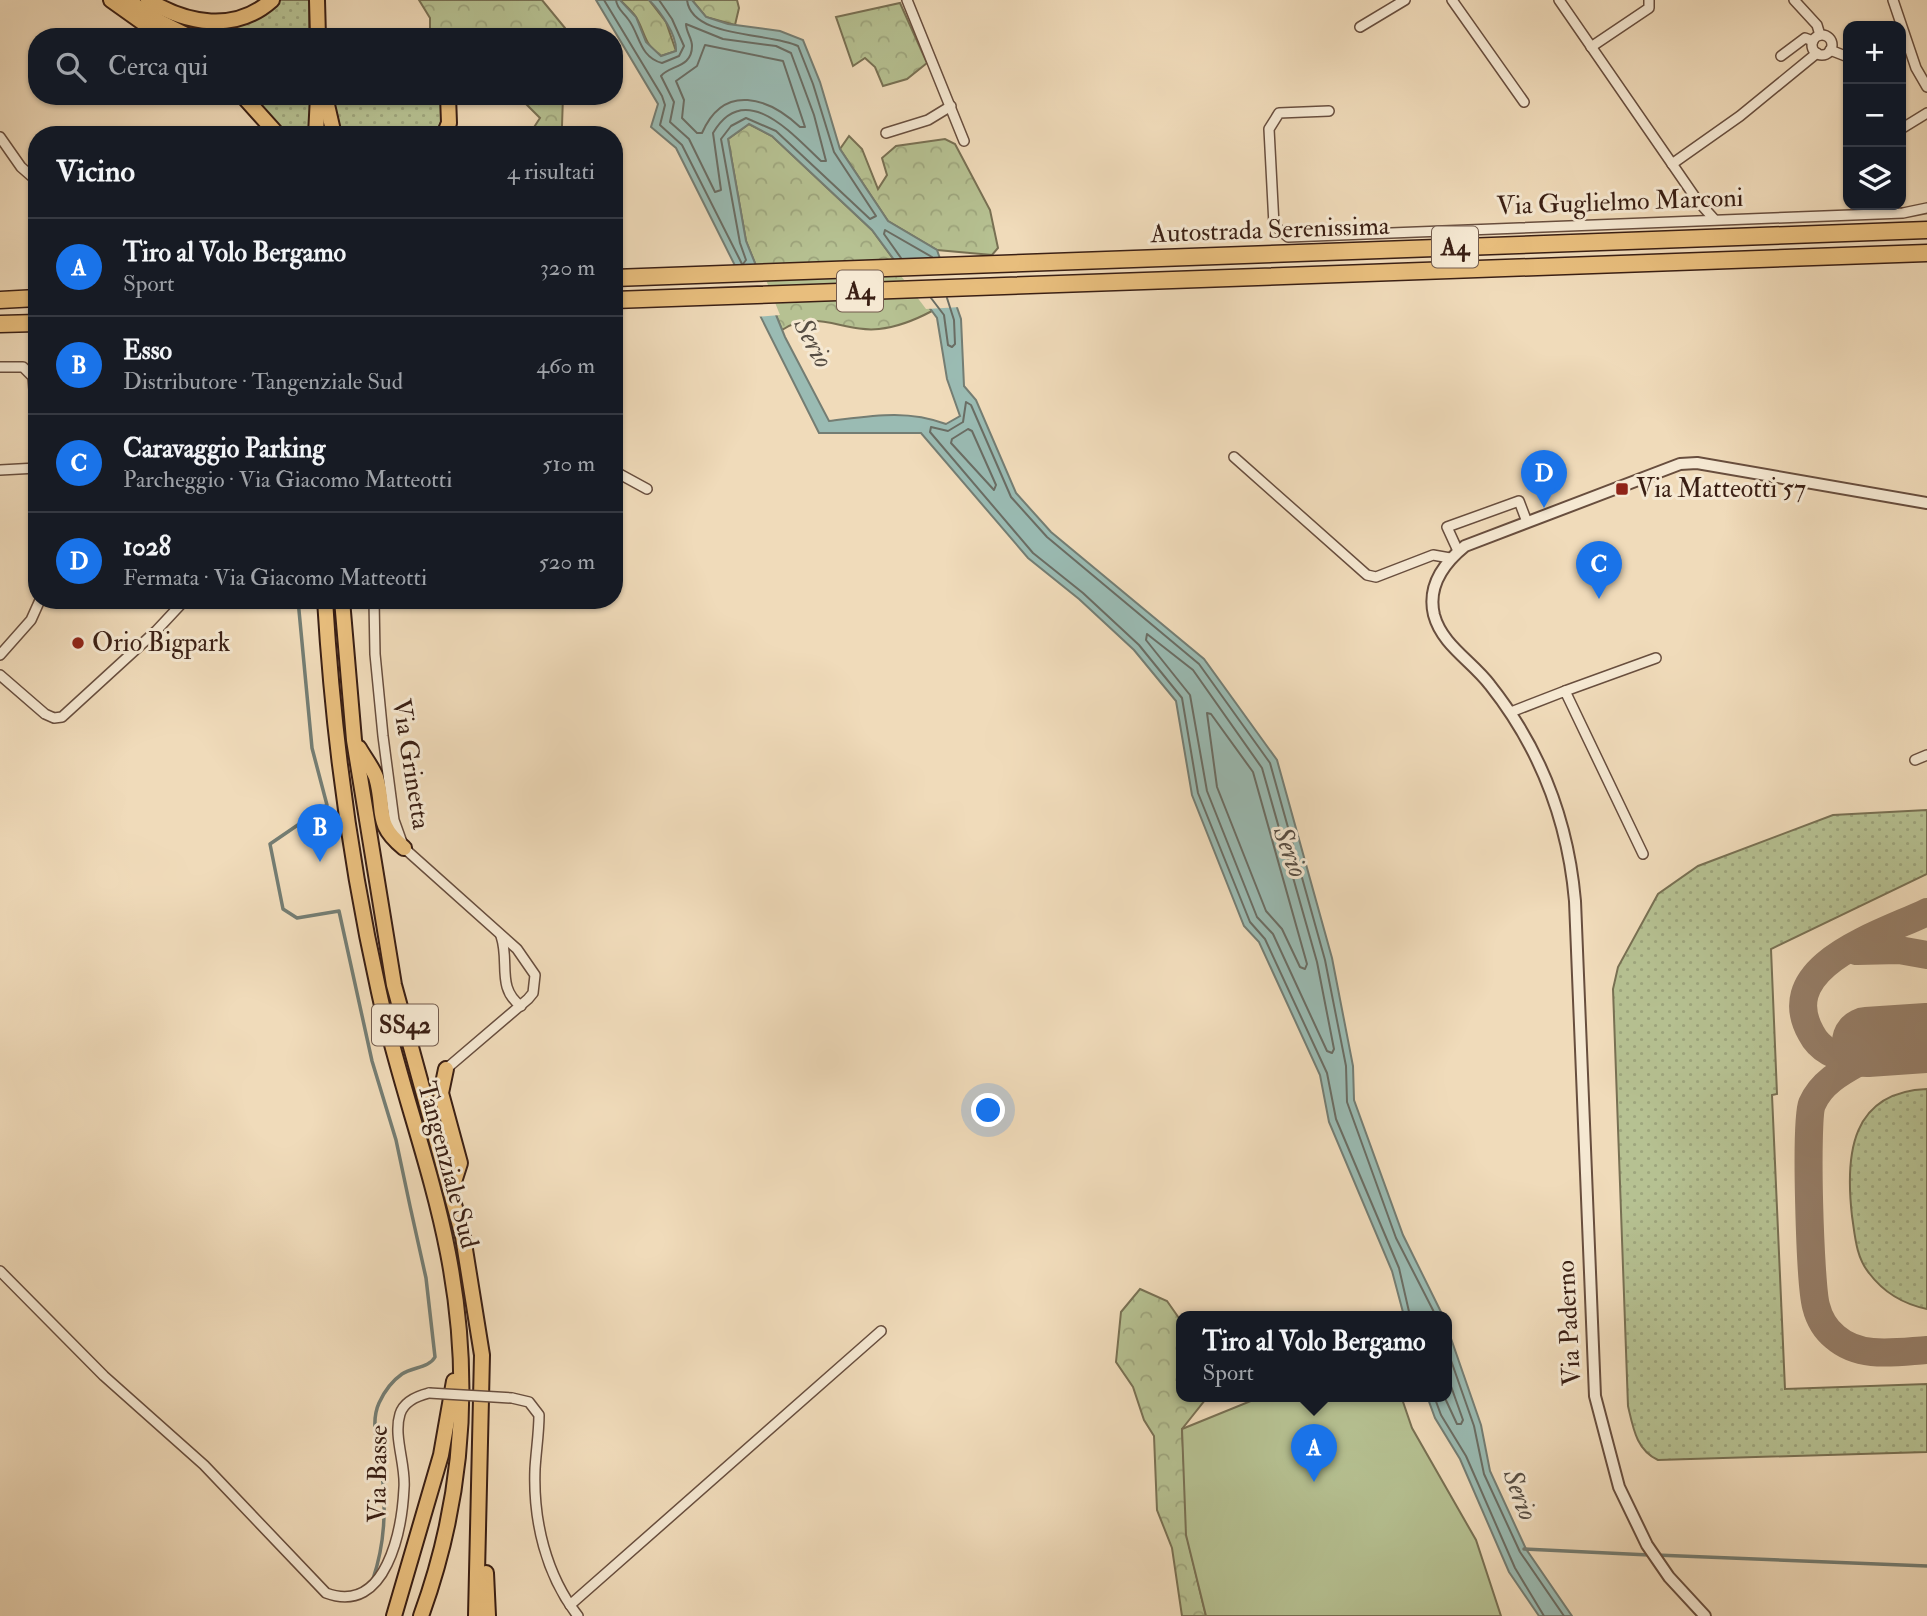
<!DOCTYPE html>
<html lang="it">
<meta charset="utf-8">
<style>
body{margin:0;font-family:"IM FELL Double Pica",serif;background:#242831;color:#f1f3f6}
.controls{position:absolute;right:21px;top:21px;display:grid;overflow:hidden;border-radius:14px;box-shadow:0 2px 5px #0004}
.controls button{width:63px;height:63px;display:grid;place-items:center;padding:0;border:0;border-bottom:2px solid #363941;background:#171b24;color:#f1f3f6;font:35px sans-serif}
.you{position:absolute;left:989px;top:1111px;width:24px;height:24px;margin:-18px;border:5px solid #fff;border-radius:50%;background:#1a73e8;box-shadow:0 0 0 10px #1a73e833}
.badge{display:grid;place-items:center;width:46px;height:46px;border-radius:50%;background:#1a73e8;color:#fff;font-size:23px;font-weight:700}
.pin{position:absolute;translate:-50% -58px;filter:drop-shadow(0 2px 4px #0008)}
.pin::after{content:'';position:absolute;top:37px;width:24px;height:21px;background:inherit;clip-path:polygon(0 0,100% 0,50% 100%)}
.popup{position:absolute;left:1176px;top:1311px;width:276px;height:91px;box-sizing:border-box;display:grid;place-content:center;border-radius:14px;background:#171b24;filter:drop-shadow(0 2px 5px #0005);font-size:23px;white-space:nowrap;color:#9ea1a6}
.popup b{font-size:26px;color:#f1f3f6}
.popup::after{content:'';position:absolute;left:50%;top:100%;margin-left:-14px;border:14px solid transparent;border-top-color:#171b24}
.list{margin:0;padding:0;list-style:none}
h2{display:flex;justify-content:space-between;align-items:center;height:91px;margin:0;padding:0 28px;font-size:30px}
h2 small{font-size:23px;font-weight:400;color:#9ea1a6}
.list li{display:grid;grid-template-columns:46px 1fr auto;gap:21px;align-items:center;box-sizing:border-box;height:98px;padding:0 28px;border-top:2px solid #363941}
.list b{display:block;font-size:26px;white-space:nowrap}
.list p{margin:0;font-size:23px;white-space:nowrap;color:#9ea1a6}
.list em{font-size:23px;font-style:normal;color:#9ea1a6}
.icon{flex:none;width:38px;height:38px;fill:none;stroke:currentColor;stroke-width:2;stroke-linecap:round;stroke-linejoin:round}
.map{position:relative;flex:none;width:1927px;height:1616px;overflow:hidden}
.search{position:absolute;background:#171b24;box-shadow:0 2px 5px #0004;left:28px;top:28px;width:595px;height:77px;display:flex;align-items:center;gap:18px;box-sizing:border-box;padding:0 24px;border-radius:28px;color:#9ea1a6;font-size:26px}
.panel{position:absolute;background:#171b24;box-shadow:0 2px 5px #0004;left:28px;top:126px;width:595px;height:483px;border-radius:28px}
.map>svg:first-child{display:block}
.grass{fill:url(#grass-dots);stroke:#787053;stroke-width:2}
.forest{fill:url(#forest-crowns);stroke:#787053;stroke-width:2}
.green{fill:#b6c192;stroke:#787053;stroke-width:2}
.water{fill:#9abbb3;stroke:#747d73;stroke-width:2;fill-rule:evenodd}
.pier{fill:#f0dbba}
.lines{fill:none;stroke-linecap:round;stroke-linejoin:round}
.shore{stroke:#6a6d64;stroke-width:2}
.stream{stroke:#747d73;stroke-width:3.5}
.taxiway{stroke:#957d67;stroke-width:28}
.runway{stroke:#957d67;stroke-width:70}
.minor-casing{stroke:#684e3e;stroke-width:12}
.tertiary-casing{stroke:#684e3e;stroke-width:14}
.trunk-casing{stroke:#3a1f14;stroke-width:18}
.motorway-casing{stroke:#3a1f14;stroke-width:19}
.minor{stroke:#f5e8d2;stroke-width:9}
.tertiary{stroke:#f5e8d2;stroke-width:10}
.trunk{stroke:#e8be7d;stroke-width:14}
.motorway{stroke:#e8be7d;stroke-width:16}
.minor-bridge-casing{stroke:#684e3e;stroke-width:12;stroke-linecap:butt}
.minor-bridge{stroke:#f5e8d2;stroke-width:9}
.poi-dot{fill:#8f2418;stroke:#f5e8d2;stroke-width:2.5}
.labels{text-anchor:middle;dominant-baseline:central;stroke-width:6;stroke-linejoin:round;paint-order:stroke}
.shield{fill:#f5e8d2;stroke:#725b4d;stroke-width:2}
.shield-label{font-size:24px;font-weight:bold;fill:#3a1f14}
.street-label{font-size:26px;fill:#3a1f14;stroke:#f5e8d2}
.poi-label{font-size:26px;fill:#3a1f14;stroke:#f5e8d2;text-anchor:start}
.water-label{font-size:28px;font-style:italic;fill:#574e44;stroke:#f5e8d2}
</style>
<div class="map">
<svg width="1927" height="1616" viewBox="0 0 1927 1616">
<defs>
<pattern id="grass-dots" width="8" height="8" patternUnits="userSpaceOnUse" patternTransform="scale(1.75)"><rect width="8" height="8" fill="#b6c192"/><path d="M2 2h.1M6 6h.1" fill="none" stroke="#9da57d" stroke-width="1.8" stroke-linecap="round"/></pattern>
<pattern id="forest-crowns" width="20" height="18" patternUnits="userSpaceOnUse" patternTransform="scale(1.75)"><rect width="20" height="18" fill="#b6c192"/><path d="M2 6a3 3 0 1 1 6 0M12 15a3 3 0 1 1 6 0" fill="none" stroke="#9da57d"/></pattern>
</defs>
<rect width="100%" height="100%" fill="#f0dbba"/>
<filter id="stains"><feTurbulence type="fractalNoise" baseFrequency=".00286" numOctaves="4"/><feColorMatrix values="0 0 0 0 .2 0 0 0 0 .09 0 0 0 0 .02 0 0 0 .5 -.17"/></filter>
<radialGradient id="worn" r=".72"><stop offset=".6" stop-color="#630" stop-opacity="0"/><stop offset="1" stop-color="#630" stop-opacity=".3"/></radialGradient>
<g class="grass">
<path d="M279 0H309V37C269 37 209 48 177 18L195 25Z"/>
<path d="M253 96H311L312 135H285Z"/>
<path d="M331 96H441C443 110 443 122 436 135H339Z"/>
<path d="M1927 810V874L1771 949 1777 1094 1772 1095 1785 1389 1927 1384V1452L1658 1460C1636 1450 1633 1427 1628 1406L1613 989 1618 967 1658 894 1698 866 1833 815Z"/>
<path d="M1927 1089V1309C1903 1304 1884 1293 1869 1273 1856 1257 1855 1236 1852 1216 1845 1154 1851 1092 1927 1089Z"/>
</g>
<g class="forest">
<path d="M419 0H542L565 28 567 37H430V18Z"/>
<path d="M620 0H649L666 22 676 51 661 56C645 47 645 32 636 17 632 11 625 5 620 0Z"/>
<path d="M692 0H737L739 8 735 25 706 17Z"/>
<path d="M900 3 927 63 907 79 883 86 875 67 865 58 853 66 836 17Z"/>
<path d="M518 96H563L562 126 567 135H529L540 118Z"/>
<path d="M749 124 772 136 872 230 932 311C915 320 899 327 879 329 844 333 815 308 782 330L746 241 728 139Z"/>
<path d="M849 136 862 149 878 189 887 175 882 158 896 146 945 139 955 144 990 210 998 248 992 255 937 250 888 221 840 149Z"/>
<path d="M1140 1289 1167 1301 1181 1321V1396H1204L1205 1400 1182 1429 1188 1541 1206 1616H1182L1172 1548 1157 1510 1154 1436 1144 1420 1133 1387 1116 1362 1121 1312Z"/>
</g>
<path class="green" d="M1263 1396H1401L1412 1428 1476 1540 1501 1616H1206L1186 1535 1182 1429Z"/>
<g class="water">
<path d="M596 0H620L636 17 646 42 661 56 676 51C677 35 660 11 649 0H692L706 17 728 24 780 31 803 40 820 82 840 149 888 221 937 250 961 319 964 386 976 400 1016 493 1051 532 1204 659 1277 760 1332 958 1353 1066 1354 1100 1403 1235 1443 1316H1404L1392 1271 1329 1122 1320 1075 1259 942 1244 926 1192 795 1176 701 1134 650 1079 599 1028 558 921 433H819L676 148 651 127 658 104ZM749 124 772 136 872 230 937 318 947 379 960 416 946 424C906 409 871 416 829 421L785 337 746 241 728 139Z"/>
<path d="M1447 1327 1481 1425 1490 1471 1526 1549 1572 1616H1539L1509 1572 1460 1459 1435 1418 1427 1396H1447Z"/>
</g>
<g class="pier">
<path d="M944 257 961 307 926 309 889 260Z"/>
<path d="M760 265 780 315 755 317 730 266Z"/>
</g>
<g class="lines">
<g class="shore">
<path d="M604 0 662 96 665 105 660 125 682 145 742 264"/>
<path d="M616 0C617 9 623 12 628 19 640 34 639 57 662 63L679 56 684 46 672 19 659 0"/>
<path d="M687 0C692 39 770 32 798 46L813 84 834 152 876 216 870 219 776 131 746 118 731 126 721 139 740 243 746 260 743 264"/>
<path d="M686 24 723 39 776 46 791 53 814 115 826 161H821C793 135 745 78 713 133L721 190 715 192 689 139 670 122 674 102 661 76C670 65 692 68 692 46 692 38 686 32 686 24Z"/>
<path d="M705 45 783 61 805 127H800C769 98 724 82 702 133H697L682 118 684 100 676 81 697 66Z"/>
<path d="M901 258 884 234 885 230 932 257"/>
<path d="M931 298 944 315 948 345 952 347 955 344 954 320 947 298"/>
<path d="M968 429 972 431 996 485 994 490 951 443 952 439Z"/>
<path d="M1147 634 1193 670 1262 768 1317 962 1334 1049 1332 1053 1327 1051 1273 934 1257 917 1207 791 1190 695 1146 640Z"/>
<path d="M1207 713 1211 714 1253 772 1307 964 1305 969 1300 967 1282 929 1266 911 1217 787Z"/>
<path d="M1410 1316 1399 1268 1336 1119 1327 1073 1265 939 1250 922 1198 793 1182 698 1139 645 1083 593 1033 553 930 432 931 427 948 431 963 422 966 402 971 405 1011 497 1047 537 1199 664 1270 763 1325 960 1346 1066 1347 1102 1396 1238 1436 1316"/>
<path d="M1447 1349 1474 1426 1484 1474 1520 1552 1564 1616"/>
<path d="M1434 1396 1441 1415 1466 1456 1515 1568 1544 1616"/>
<path d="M1444 1396 1457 1424H1461L1463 1420 1447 1375"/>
</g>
<g class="stream">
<path d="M298 600 312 748 327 805 270 844 283 909 297 918 339 911 372 1061 396 1140 410 1206 426 1278 435 1357C429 1368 413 1367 402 1374 392 1381 384 1392 379 1403 369 1425 380 1450 382 1472 386 1510 385 1543 373 1579"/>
<path d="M1524 1549 1649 1555"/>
<path d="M1656 1555 1927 1566"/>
</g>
<g class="taxiway">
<path d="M1927 912C1882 934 1773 965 1811 1033 1819 1049 1837 1059 1855 1059 1870 1059 1881 1049 1895 1046 1905 1043 1917 1044 1927 1044"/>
<path d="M1857 951 1899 950 1927 955"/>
<path d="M1868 1057C1847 1069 1822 1080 1812 1104 1805 1121 1810 1284 1816 1306 1819 1318 1825 1329 1835 1337 1860 1359 1896 1352 1927 1350"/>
</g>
<path class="runway" d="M1867 1042 1927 1038"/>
<g class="minor-casing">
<g id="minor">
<path d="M907 0 964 141"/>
<path d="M1452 0 1524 102"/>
<path d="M1559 0 1697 200 1714 219"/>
<path d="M1794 0 1817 25 1820 35"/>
<path d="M1893 0 1916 68 1927 87"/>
<path d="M1360 27 1405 0"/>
<circle cx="1822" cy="45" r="10"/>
<path d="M1591 47 1649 8V0"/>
<path d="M1830 50 1848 57"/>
<path d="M1781 56 1805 38 1813 41"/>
<path d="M1329 111 1279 113 1269 129 1274 225 1288 237 1903 213 1927 208"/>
<path d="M1901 129 1927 113"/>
<path d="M886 133 928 120 951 106"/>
<path d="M0 137 21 167 37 181"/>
<path d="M1672 164 1740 116 1817 53"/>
<path d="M0 367H23L33 377 37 427"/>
<path d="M1234 457 1367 575 1376 577 1433 555 1450 558"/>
<path d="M0 470 37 468"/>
<path d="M614 471 647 489"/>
<path d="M1458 551 1447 527 1519 501 1527 522"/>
<path d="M374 600 375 654 383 736 394 820 404 848 517 949 535 975 533 993 528 999 446 1069"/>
<path d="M0 655 31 620 40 600"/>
<path d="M0 675 45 714 54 718 62 717 156 631 185 600"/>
<path d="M1565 691 1656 658"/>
<path d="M1511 712 1565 691 1643 854"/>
<path d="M1915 760 1927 755"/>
<path d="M501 936C510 962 496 988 521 1006"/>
<path d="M0 1271 104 1376 204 1465 326 1593C387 1616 402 1528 404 1488 406 1465 393 1436 400 1414 404 1401 417 1396 429 1393"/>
<path d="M512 1398 529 1402 539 1415C539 1433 536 1451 535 1469 533 1521 546 1575 578 1616"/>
<path d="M570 1605 881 1331"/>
</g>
</g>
<g class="tertiary-casing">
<path id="tertiary" d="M1705 1616 1669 1577 1647 1545 1619 1487 1595 1396 1575 901C1568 821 1540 748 1490 685 1472 661 1442 645 1434 615 1427 586 1444 563 1465 546L1680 464 1697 463 1927 503"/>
</g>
<g class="trunk-casing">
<g id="trunk">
<path d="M111 0 163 37"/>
<path d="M127 0 160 22 190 37"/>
<path d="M148 0C187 24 235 33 272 0"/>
<path d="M317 0 318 37"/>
<path d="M243 96 278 135"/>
<path d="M325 96 334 135"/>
<path d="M316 135 318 96"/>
<path d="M444 135 449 123 448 96"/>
<path d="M325 600C333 732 350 863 379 992 398 1080 431 1165 448 1253 472 1376 464 1498 421 1616"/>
<path d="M342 600 354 740 394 985 463 1237 482 1355 476 1616"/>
<path d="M359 748C364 757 372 767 376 777 386 811 373 823 404 848"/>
<path d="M446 1069 441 1093 460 1163 451 1191"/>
<path d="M486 1573 488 1616"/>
<path d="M394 1616 441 1455 454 1381"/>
</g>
</g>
<g class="motorway-casing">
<g id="motorway">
<path d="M614 278 1927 230"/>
<path d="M0 300 37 298"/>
<path d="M614 300 1927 253"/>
<path d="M0 324 37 323"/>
</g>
</g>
<use href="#minor" class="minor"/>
<use href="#tertiary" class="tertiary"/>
<use href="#trunk" class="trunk"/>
<use href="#motorway" class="motorway"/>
<g class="minor-bridge-casing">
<path id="minor-bridge" d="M429 1393 512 1398"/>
</g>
<use href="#minor-bridge" class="minor-bridge"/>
</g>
<g class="poi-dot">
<rect x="1615" y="482" width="14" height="14" rx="3.5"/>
<circle cx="78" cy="643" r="7"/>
</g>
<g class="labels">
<g class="shield">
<rect x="1432" y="226.5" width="46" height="41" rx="5"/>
<rect x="837" y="270.5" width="46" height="41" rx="5"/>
<rect x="372" y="1004.5" width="66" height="41" rx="5"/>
</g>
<g class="shield-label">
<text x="1455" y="247">A4</text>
<text x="860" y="291">A4</text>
<text x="405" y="1025">SS42</text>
</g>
<g class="street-label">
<text transform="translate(1620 202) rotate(-2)">Via Guglielmo Marconi</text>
<text transform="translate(1270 230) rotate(-2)">Autostrada Serenissima</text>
<text transform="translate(411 764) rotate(81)">Via Grinetta</text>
<text transform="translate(448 1165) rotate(75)">Tangenziale Sud</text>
<text transform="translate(1569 1323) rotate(-93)">Via Paderno</text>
<text transform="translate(378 1474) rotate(-89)">Via Basse</text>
</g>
<g class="poi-label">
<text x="1636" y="489">Via Matteotti 57</text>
<text x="92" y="643">Orio Bigpark</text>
</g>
<g class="water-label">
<text transform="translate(813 343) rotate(61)">Serio</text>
<text transform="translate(1290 852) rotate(69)">Serio</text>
<text transform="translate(1520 1495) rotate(69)">Serio</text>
</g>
</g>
<rect width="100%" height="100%" filter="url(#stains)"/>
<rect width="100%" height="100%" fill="url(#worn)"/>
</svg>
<div class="controls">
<button>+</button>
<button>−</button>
<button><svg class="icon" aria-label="layers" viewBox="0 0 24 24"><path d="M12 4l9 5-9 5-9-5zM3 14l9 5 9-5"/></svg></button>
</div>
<div class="you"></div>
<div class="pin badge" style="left:1314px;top:1482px">A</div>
<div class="popup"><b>Tiro al Volo Bergamo</b>Sport</div>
<div class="pin badge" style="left:320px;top:862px">B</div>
<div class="pin badge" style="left:1599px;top:599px">C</div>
<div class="pin badge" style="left:1544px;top:508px">D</div>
<div class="search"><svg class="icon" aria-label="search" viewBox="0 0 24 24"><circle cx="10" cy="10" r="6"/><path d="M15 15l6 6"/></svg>Cerca qui</div>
<section class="panel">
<h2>Vicino<small>4 risultati</small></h2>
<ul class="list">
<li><span class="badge">A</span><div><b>Tiro al Volo Bergamo</b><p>Sport</p></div><em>320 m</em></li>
<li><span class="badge">B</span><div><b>Esso</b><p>Distributore · Tangenziale Sud</p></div><em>460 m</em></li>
<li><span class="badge">C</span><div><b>Caravaggio Parking</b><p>Parcheggio · Via Giacomo Matteotti</p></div><em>510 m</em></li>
<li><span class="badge">D</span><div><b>1028</b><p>Fermata · Via Giacomo Matteotti</p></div><em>520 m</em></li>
</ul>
</section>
</div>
